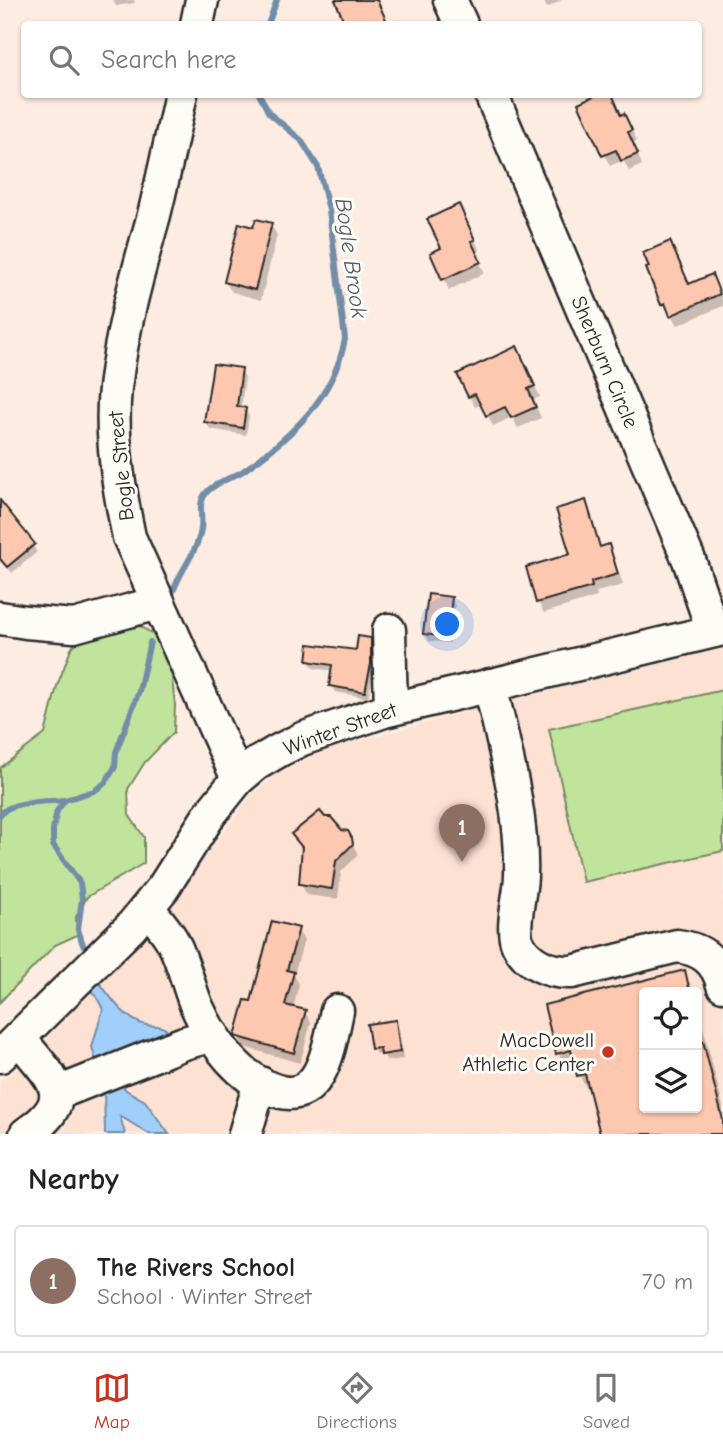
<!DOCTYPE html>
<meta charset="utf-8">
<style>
body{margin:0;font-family:"Comic Neue",sans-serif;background:#f2f2f2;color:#222}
.controls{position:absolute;right:21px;bottom:21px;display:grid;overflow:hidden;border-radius:7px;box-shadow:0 2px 5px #0004}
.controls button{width:63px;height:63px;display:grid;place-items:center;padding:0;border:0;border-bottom:2px solid #e0e0e0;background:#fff;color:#222;font:35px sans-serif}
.you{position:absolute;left:448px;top:625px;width:24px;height:24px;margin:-18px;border:5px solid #fff;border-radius:50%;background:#1a73e8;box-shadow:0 0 0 10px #1a73e833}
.badge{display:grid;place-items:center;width:46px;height:46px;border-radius:50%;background:#c8321e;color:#fff;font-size:23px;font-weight:700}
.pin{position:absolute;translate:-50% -58px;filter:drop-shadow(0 2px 4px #0008)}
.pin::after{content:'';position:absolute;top:37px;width:24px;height:21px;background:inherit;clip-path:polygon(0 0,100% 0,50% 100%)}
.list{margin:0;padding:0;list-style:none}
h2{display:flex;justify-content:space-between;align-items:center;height:91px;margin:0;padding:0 28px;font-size:30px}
h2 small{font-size:23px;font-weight:400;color:#767676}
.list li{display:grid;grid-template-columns:46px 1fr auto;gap:21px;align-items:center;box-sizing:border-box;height:112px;margin:0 14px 14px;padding:0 14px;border:2px solid #e0e0e0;border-radius:7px}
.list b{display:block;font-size:26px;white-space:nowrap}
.list p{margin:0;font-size:23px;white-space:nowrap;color:#767676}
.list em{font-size:23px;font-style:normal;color:#767676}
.icon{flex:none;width:38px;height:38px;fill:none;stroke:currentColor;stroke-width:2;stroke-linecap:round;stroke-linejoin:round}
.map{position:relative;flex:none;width:723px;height:1134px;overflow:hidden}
.search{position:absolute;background:#fff;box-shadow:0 2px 5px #0004;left:21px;right:21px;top:21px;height:77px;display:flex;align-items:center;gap:18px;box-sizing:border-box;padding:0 24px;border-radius:7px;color:#767676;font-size:26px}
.sheet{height:217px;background:#fff}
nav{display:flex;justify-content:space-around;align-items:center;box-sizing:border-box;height:98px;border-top:2px solid #e0e0e0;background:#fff;font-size:19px;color:#767676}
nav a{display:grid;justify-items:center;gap:4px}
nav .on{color:#c8321e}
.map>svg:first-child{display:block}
.built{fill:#fde1d3;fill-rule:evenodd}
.green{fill:#c1e49d;stroke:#768864;stroke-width:2}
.water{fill:#a0cffc;stroke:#718da8;stroke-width:2}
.shadow{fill:#0003}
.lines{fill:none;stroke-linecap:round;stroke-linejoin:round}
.stream{stroke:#718da8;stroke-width:6}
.building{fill:#fec8b0;stroke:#2b2b2b;stroke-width:2}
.minor-casing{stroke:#2b2b2b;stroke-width:37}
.minor{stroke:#fdfcf7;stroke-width:32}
.poi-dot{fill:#c8321e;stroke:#fdfcf7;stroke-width:2.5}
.labels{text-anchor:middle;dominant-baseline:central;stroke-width:6;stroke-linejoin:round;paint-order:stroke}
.street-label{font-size:21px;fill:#2b2b2b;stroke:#fdfcf7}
.poi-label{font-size:21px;fill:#2b2b2b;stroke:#fdfcf7;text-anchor:end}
.water-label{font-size:23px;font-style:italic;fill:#4e5c6a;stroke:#fdfcf7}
</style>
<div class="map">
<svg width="723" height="1134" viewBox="0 0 723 1134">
<rect width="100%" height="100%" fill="#fdece2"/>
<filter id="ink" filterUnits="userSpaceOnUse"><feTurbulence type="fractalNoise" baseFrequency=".0143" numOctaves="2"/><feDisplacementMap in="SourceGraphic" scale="14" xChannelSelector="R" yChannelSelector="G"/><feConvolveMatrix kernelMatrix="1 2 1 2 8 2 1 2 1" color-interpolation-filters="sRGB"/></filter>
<g filter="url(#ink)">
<path class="built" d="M723 649V1134H0V1081L23 1063 153 928 250 796 276 776 318 752 503 702ZM644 992H697V1108H644Z"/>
<g class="green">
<path d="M99 613 133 622 153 634 170 661 175 705 174 732 145 762 128 789 129 815 144 837V863L87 897 76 917 77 935 55 945 0 1002V768L45 734 57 686 71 649Z"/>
<path d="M723 690V851L583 882 549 729Z"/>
</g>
<path class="water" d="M99 982C111 998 125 1020 146 1025 155 1027 159 1024 167 1030L164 1044 117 1079 126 1090 145 1101 169 1134H149L120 1116 125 1134H105L104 1088 92 1047 103 1009 96 996 89 989Z"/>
<g class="shadow">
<path d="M113 0H134L135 3 116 6Z"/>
<path d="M337 0H377L387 24H334L345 19Z"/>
<path d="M543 0H562L547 8Z"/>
<path d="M581 104 630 126 637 141 633 143 642 165 629 171 623 160 610 166Z"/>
<path d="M464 217 480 251 475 252 485 273 449 290 432 254 443 249Z"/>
<path d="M271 225 277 235 261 300 232 292 225 282 255 229Z"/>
<path d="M670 243 690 286 711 276 723 301V306L678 325 663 304Z"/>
<path d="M522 359 540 397 533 400 541 418 518 428 512 417 493 426 482 404 475 407 469 396Z"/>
<path d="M241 370 245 377 241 408 245 409 249 416 246 435 210 429 206 422Z"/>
<path d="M585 502 591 513 601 548 608 546 614 557 623 585 596 592 597 597 544 613 538 602 572 555Z"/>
<path d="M0 503 37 552 12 573 0 559Z"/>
<path d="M451 598 455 606 450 643 429 641 425 634Z"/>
<path d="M370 639 374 647V672L368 698 335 692 331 685 333 671 313 668 309 661 357 652Z"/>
<path d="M347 832 358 855 341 872 338 899 307 895 301 884 304 850 294 834Z"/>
<path d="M297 930 304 940 294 975 299 984 293 1009 305 1012 311 1023 300 1063 244 1047 238 1037 252 1003Z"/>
<path d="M684 972 694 992H644V1108H697V1004L723 1107V1134H602L590 1088 587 1089 579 1075 576 1065 566 1067 558 1053 546 1007Z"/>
<path d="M395 1022 399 1029 403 1059 387 1061 383 1054 377 1055 373 1049Z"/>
</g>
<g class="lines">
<g class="stream">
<path d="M268 24 277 0"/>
<path d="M173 592C180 570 198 551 201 529 203 516 197 504 206 493 215 482 232 478 243 471 290 438 334 398 345 339L329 210 318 167 301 140 269 113 259 94"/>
<path d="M0 815C11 800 46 802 64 800"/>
<path d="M83 945 78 929 82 899 80 883 53 845V829L57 811 65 800 94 791 105 783 115 767 116 752 139 691 150 642"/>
</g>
</g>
<g class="building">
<path d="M335 0H377L388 24H345Z"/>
<path d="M598 94H612L621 115 624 113 632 130 628 132 638 154 621 161 616 150 602 156 578 103Z"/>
<path d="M459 204 475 240 471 241 481 262 442 280 430 253 441 248 427 219Z"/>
<path d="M256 219 272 223 255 290 224 282 239 223 253 227Z"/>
<path d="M670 241 689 284 712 274 720 294 670 316 665 303 661 305 646 268 649 267 643 253Z"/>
<path d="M517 346 535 386 528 389 536 407 511 418 505 407 486 416 475 394 468 397 457 374Z"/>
<path d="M213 364 242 368 237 406 246 408 243 428 204 422Z"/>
<path d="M0 500 35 544 7 567 0 559Z"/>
<path d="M586 500 600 547 609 544 618 574 591 582 592 587 536 603 526 567 570 554 556 509Z"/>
<path d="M428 594 452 597 447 637 423 634Z"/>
<path d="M358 636 371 638V664L365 692 329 686 332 665 307 661 309 644 356 650Z"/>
<path d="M320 811 325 817H331L342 830 348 831 352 838 353 844 336 861 332 889 299 884 302 847 291 834Z"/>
<path d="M272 921 299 928 287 970 294 972 285 1005 306 1010 294 1053 235 1036 245 1000 251 1001Z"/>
<path d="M685 970 690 992H644V1108H697V1041H703L723 1120V1134H600L585 1074 577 1076 571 1050 556 1054 544 1005Z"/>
<path d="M396 1020 400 1052 381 1055 380 1048 371 1049 367 1024Z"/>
</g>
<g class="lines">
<g class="minor-casing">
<g id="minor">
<path d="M450 0 461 24"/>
<path d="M197 24 202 0"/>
<path d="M181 94C172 135 164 175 154 215 138 272 122 328 115 388 110 437 119 489 129 537L238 779"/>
<path d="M491 94 689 560 713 631"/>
<path d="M0 618 26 622 74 626 157 603"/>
<path d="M389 630 391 709"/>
<path d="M490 685C504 748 523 811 521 875 521 894 510 928 518 944 528 964 551 973 572 972L677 946C701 949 717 960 723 985"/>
<path d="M147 908C156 918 166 929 173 942 184 962 188 986 197 1007 212 1041 242 1083 281 1092 324 1101 330 1041 337 1011"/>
<path d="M19 1038C50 1078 81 1096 26 1134"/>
<path d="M0 1056 131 927 163 888 210 814 238 779 256 764 278 751 302 739 384 711 723 629"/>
<path d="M58 1093 184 1043 213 1035"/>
<path d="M245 1134 260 1083"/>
</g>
</g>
<use href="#minor" class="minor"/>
</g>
</g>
<circle class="poi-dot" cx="608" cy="1052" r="7"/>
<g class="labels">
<g class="street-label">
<text transform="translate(605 362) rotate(67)">Sherburn Circle</text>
<text transform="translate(121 466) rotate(-96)">Bogle Street</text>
<text transform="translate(340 729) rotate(-20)">Winter Street</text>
</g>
<g class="poi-label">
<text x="594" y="1040">MacDowell<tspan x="594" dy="24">Athletic Center</tspan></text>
</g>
<g class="water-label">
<text transform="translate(351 258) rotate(82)">Bogle Brook</text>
</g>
</g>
</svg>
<div class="controls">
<button><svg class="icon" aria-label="locate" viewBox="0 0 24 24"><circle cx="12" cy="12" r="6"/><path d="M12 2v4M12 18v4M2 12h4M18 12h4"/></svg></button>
<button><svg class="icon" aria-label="layers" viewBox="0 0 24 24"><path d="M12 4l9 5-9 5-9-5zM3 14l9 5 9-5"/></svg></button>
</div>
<div class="you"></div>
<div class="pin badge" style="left:462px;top:862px;background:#8d6e63">1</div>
<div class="search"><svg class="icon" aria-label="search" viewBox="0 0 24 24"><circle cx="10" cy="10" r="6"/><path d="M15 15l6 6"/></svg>Search here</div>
</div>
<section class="sheet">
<h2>Nearby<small></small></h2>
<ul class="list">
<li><span class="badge" style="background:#8d6e63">1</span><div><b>The Rivers School</b><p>School · Winter Street</p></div><em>70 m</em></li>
</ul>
</section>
<nav>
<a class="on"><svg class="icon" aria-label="map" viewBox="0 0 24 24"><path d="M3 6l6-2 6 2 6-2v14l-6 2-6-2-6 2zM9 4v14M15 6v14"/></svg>Map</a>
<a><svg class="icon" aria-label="directions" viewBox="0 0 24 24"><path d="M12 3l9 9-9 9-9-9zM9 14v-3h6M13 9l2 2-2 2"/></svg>Directions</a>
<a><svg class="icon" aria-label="saved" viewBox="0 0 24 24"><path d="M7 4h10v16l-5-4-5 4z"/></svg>Saved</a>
</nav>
